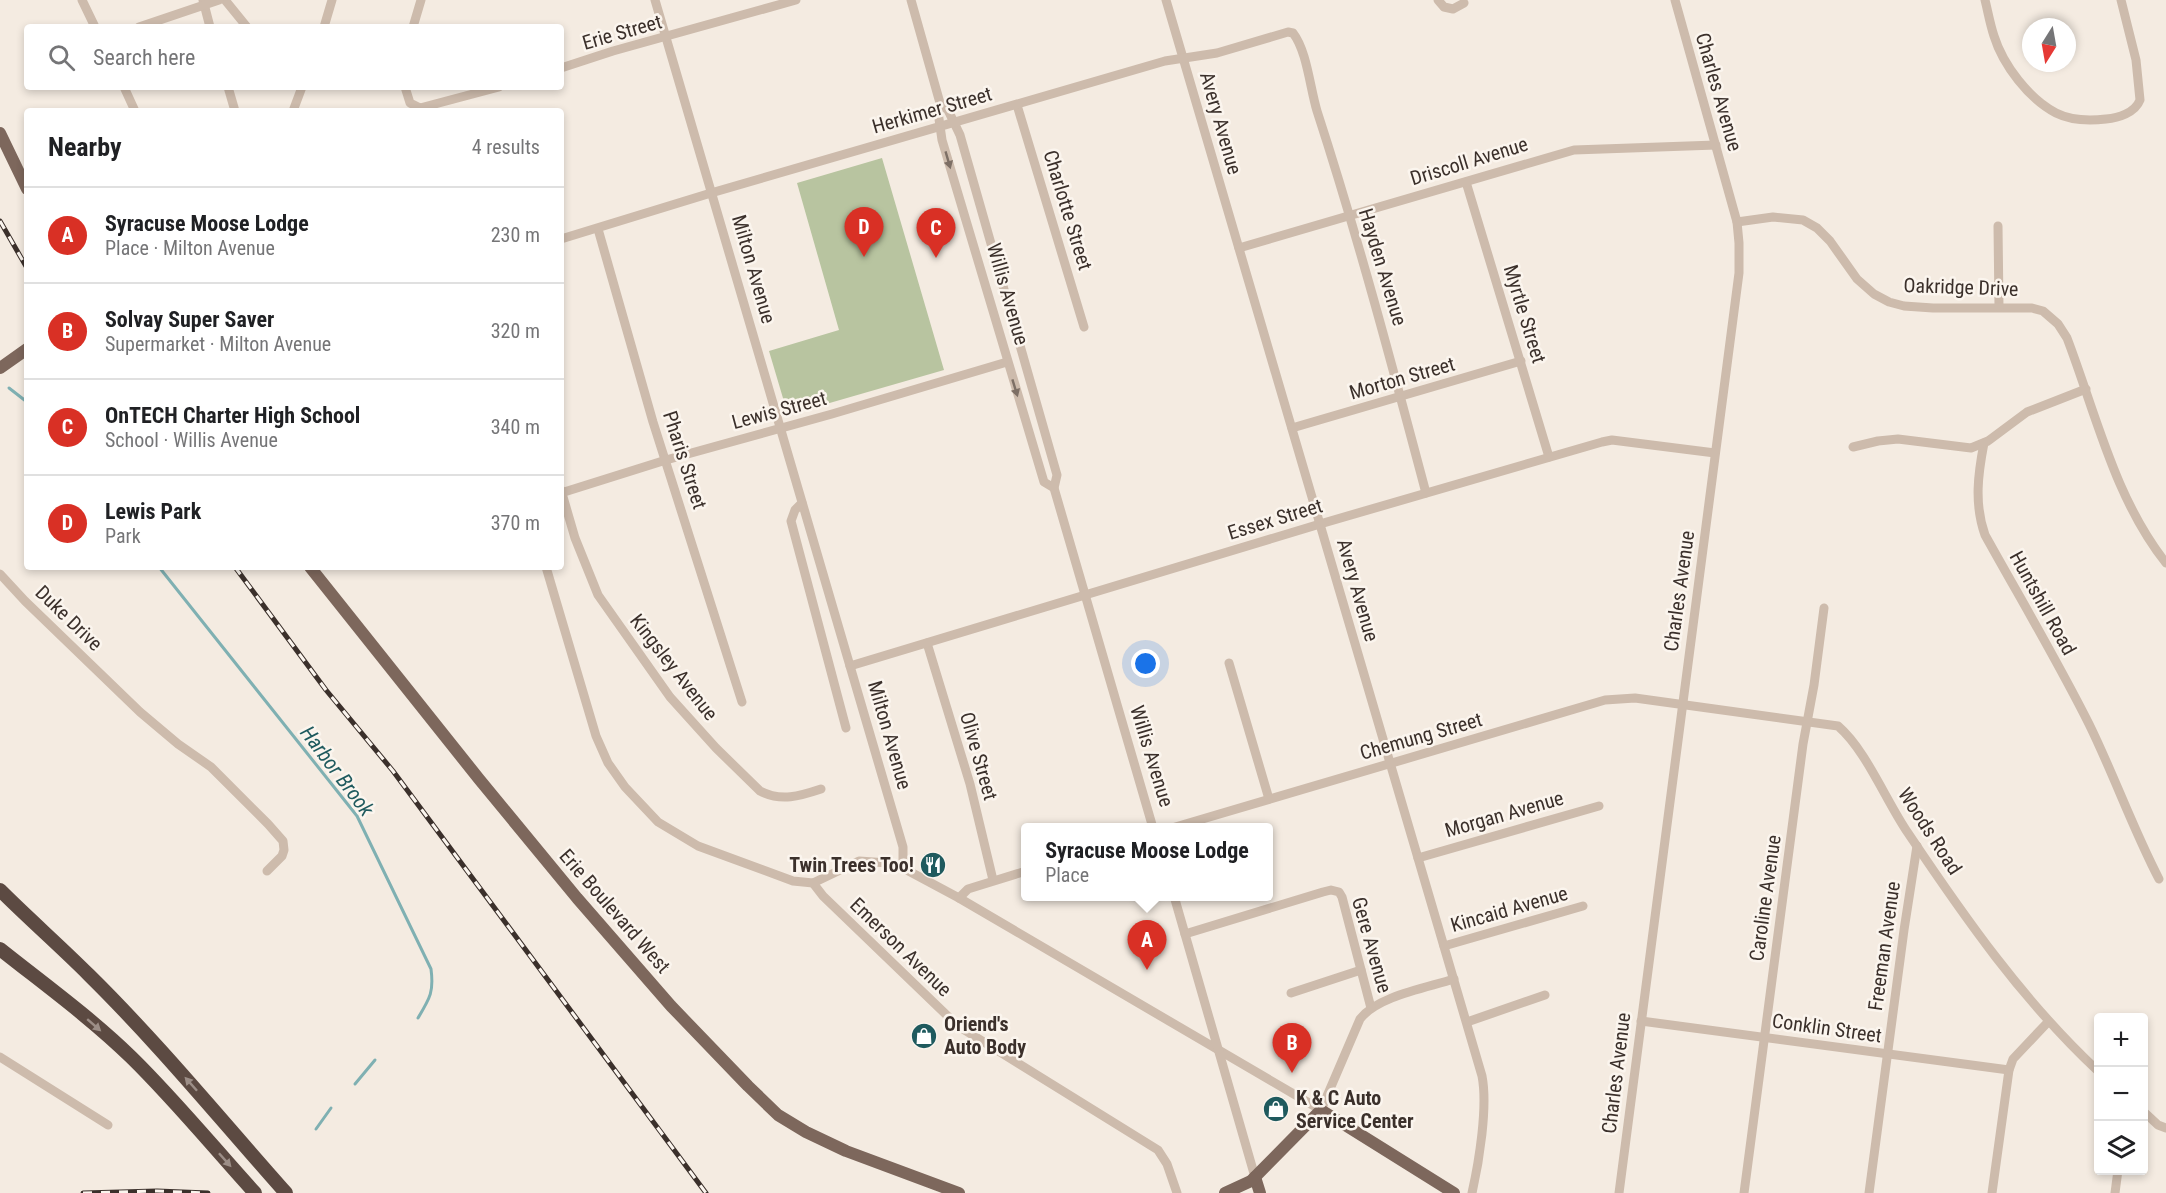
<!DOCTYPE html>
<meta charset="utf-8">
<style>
body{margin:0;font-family:"Roboto Condensed",sans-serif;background:#f6f6f6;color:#202124}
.controls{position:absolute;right:18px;bottom:18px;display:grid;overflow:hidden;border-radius:6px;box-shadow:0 3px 9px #0003}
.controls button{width:54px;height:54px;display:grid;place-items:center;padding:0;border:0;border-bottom:2px solid #e0e0e0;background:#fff;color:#202124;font:30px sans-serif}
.compass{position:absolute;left:2022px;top:18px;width:54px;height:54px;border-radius:50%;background:#fff;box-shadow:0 3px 9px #0003;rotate:191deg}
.you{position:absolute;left:1146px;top:664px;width:21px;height:21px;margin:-15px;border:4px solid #fff;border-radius:50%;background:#1a73e8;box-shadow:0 0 0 9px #1a73e833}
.badge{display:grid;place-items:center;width:39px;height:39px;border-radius:50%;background:#d93025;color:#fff;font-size:20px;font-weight:700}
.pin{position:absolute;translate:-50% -50px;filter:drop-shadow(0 2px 3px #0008)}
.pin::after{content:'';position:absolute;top:32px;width:21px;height:18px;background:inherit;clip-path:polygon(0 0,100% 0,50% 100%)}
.popup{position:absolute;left:1021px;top:823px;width:252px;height:78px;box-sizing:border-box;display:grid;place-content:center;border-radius:6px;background:#fff;filter:drop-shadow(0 2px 4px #0005);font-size:20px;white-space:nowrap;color:#757577}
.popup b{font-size:22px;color:#202124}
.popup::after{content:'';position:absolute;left:50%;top:100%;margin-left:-12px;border:12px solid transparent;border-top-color:#fff}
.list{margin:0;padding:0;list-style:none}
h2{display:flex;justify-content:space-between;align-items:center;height:78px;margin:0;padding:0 24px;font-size:26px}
h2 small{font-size:20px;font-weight:400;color:#757577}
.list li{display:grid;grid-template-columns:39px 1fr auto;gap:18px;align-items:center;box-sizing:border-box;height:96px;padding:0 24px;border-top:2px solid #e0e0e0}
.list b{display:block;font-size:22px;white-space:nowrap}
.list p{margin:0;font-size:20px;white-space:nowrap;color:#757577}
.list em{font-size:20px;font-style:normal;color:#757577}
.icon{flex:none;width:33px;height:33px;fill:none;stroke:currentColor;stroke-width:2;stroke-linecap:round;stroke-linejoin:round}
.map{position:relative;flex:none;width:2166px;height:1193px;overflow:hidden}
.search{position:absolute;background:#fff;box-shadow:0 3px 9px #0003;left:24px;top:24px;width:540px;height:66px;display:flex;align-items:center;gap:15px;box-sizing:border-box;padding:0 21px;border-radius:6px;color:#757577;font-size:22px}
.panel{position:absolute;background:#fff;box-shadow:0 3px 9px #0003;left:24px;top:108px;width:540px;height:462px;border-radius:6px}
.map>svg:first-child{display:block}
.green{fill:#b8c4a0}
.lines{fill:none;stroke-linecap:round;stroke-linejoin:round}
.stream{stroke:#7fb0b2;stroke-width:3}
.minor{stroke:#cdbbac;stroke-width:9}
.major{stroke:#7d675c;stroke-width:12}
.highway{stroke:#5c4a42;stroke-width:14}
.rail-casing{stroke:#3b302b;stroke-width:5}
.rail{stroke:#fbf5ee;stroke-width:3;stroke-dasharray:9;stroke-linecap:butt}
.oneway{fill:#7d6f65}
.oneway2{fill:#9c8e87}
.labels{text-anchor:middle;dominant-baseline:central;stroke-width:5;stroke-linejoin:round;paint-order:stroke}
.street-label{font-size:20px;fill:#3b302b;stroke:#fbf5ee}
.poi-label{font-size:20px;font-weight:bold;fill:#3b302b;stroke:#fbf5ee;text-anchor:start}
.water-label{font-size:21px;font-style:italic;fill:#1f5a5e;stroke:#fbf5ee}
</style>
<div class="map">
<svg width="2166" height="1193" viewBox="0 0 2166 1193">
<rect width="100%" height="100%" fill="#f4ebe1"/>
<path class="green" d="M882 158 944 370 788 415 769 351 839 330 797 183Z"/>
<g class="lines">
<g class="stream">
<path d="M9 388 27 402"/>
<path d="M159 567 357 816 431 969C434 992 430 998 418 1018"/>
<path d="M355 1084 375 1060"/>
<path d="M316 1129 331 1108"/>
</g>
<g class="minor">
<path d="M82 0 95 27"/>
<path d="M203 0 210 27"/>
<path d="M225 0 247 27"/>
<path d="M655 0 903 847V868"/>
<path d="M911 0 940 103 938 112 942 140 1044 482 1054 488"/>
<path d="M1166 0 1482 1076C1488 1107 1479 1162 1472 1193"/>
<path d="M1438 0 1444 7 1453 9 1464 3"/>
<path d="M1985 0C1988 12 1990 24 1994 36 2003 65 2029 99 2056 113 2072 121 2089 121 2106 119 2118 118 2135 113 2140 100L2136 60 2121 0"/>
<path d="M139 27 219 0"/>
<path d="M324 27 332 0"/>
<path d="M413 27 421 0"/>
<path d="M561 68 613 51 796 0"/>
<path d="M124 87 135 111"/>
<path d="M228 87 235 111"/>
<path d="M405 87 410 103 420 108 499 87"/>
<path d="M940 103 948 110 960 135 1057 475 1054 488 1153 828"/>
<path d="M1017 105 1084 327"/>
<path d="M293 111 302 87"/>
<path d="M1466 182 1549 457"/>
<path d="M1737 222 1773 217 1803 220 1817 228 1830 241 1857 279 1874 294 1889 302 1904 306 1933 308H2032L2043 311 2058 324 2067 338C2096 414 2115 499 2166 563"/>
<path d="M1998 226 1999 307"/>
<path d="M598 229 653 422 742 702"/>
<path d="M561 239 711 193 1165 61 1217 53 1288 32 1293 33C1307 51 1310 88 1317 111 1358 237 1392 365 1426 493"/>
<path d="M1239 248 1574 150 1716 145"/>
<path d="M1292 428 1521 361"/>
<path d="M1984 443C1978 474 1974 504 1985 535 2020 598 2057 660 2089 724 2114 775 2133 829 2159 879"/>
<path d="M1853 447 1878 441 1898 439 1971 448 1988 441 2027 412 2086 389"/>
<path d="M561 490 575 538 598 595 670 697 716 748 760 791C781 802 800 796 821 789"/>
<path d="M561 493 666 460 832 414 1007 362"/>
<path d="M802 503 795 510 791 521 846 728"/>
<path d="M546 567 596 736 608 763 625 787 658 822 698 846 793 881 813 883 859 861 888 863 903 868 959 898 1321 1110 1360 1019C1378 996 1426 988 1454 979"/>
<path d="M0 574 25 601 140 712 178 744 211 767 268 824 283 841 284 850 282 856 267 871"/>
<path d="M927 643 970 784 993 880"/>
<path d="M1229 663 1269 799"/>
<path d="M850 666 1320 524 1602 442 1612 440 1715 453"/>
<path d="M1172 828 1605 700 1635 698 1838 726C1866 750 1886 801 1908 833 1965 918 2023 1001 2098 1071"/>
<path d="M1418 858 1599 806"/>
<path d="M813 883 823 896 958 1026 1158 1150 1167 1164 1177 1193"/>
<path d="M1174 896 1255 1177"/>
<path d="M959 898 968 889 1026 871"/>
<path d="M1185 934 1323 892 1331 890 1339 892 1342 897 1371 1008"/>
<path d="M1444 946 1583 906"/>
<path d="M1291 993 1361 970"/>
<path d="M1641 1021 2009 1070"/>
<path d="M1467 1022 1545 995"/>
<path d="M0 1057 108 1125"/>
<path d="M2144 1112 2158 1125 2166 1128"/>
<path d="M1619 1193 1739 273V243L1737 222 1675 0"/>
<path d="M1744 1193 1803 744 1814 685 1824 608"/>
<path d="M1869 1193 1904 930 1917 846"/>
<path d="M1992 1193 2009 1070 2013 1059 2048 1022"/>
<path d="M2115 1193 2118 1170"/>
</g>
<g class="major">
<path d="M0 133 27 189"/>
<path d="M0 368 27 349"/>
<path d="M310 567 479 779 577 898 671 1006 748 1086 778 1115 806 1132 846 1151 959 1193"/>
<path d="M1255 1177 1260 1193"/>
<path d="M1225 1193 1251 1181 1321 1110 1454 1193"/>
</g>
<g class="highway">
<path d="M0 890C29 919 60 946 89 975 159 1044 221 1120 286 1193"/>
<path d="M0 949C44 984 91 1018 131 1057 175 1100 214 1148 255 1193"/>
</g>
<g class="rail-casing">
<g id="rail">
<path d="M0 221 27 268"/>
<path d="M235 567 326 690 393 771 706 1193"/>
<path d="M83 1193 157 1191 208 1193"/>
</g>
</g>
<use href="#rail" class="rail"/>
</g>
<defs><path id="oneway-solid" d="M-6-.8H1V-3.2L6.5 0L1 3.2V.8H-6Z" transform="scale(1.5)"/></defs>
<g class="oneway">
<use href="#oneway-solid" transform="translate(948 160) rotate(74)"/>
<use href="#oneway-solid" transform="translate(1015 388) rotate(73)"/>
</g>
<g class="oneway2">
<use href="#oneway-solid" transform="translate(94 1025) rotate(41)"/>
<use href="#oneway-solid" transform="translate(191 1084) rotate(-132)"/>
<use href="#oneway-solid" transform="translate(225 1160) rotate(48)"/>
</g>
<defs>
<g id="restaurant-disc" transform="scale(1.35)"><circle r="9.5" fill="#1f5a5e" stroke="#fbf5ee"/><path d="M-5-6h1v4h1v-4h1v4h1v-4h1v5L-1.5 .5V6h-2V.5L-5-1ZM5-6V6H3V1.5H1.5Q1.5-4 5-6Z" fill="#fff"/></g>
<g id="shop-disc" transform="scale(1.35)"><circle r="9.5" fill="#1f5a5e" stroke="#fbf5ee"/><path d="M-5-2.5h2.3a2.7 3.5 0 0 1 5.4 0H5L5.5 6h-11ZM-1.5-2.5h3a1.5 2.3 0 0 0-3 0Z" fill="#fff"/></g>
</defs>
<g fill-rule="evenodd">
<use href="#restaurant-disc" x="933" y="865"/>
<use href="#shop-disc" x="924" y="1036"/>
<use href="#shop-disc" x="1276" y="1109"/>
</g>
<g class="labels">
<g class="street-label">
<text transform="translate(622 32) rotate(-16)">Erie Street</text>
<text transform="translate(1719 92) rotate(74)">Charles Avenue</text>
<text transform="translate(932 110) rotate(-16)">Herkimer Street</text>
<text transform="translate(1221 123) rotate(74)">Avery Avenue</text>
<text transform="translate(1469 161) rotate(-17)">Driscoll Avenue</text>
<text transform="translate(1068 210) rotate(73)">Charlotte Street</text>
<text transform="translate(1383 267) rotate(73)">Hayden Avenue</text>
<text transform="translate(754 269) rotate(74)">Milton Avenue</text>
<text transform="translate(1961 287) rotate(2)">Oakridge Drive</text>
<text transform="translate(1008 294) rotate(74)">Willis Avenue</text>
<text transform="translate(1525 314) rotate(73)">Myrtle Street</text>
<text transform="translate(1402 378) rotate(-16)">Morton Street</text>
<text transform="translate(779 410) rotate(-15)">Lewis Street</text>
<text transform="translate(685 460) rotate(72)">Pharis Street</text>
<text transform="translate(1275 519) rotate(-17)">Essex Street</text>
<text transform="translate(1358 590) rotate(74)">Avery Avenue</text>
<text transform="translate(1679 591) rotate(-82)">Charles Avenue</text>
<text transform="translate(2043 603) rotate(61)">Huntshill Road</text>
<text transform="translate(69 618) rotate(44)">Duke Drive</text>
<text transform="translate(674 667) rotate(52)">Kingsley Avenue</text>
<text transform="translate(890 735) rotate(74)">Milton Avenue</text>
<text transform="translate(1421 736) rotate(-16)">Chemung Street</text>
<text transform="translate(979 756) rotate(74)">Olive Street</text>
<text transform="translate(1152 756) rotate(73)">Willis Avenue</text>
<text transform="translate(1504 814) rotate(-16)">Morgan Avenue</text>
<text transform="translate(1930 831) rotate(57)">Woods Road</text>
<text transform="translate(1765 898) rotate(-82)">Caroline Avenue</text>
<text transform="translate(1509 909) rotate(-16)">Kincaid Avenue</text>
<text transform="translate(615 911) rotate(49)">Erie Boulevard West</text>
<text transform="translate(1372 945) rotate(74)">Gere Avenue</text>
<text transform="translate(1884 946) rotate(-82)">Freeman Avenue</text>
<text transform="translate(901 947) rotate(44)">Emerson Avenue</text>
<text transform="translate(1827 1028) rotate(8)">Conklin Street</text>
<text transform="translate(1616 1073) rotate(-83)">Charles Avenue</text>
</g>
<g class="poi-label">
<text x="914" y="865" text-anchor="end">Twin Trees Too!</text>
<text x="944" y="1024">Oriend's<tspan x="944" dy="23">Auto Body</tspan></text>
<text x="1296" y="1098">K &amp; C Auto<tspan x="1296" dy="23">Service Center</tspan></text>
</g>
<g class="water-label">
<text transform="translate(337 771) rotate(53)">Harbor Brook</text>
</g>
</g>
</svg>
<div class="controls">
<button>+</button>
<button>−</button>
<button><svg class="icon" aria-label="layers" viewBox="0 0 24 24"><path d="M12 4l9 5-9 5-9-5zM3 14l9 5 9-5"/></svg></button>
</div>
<svg class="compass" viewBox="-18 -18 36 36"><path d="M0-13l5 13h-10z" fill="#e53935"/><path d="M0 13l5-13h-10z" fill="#757577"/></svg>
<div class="you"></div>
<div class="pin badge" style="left:1147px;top:970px">A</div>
<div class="popup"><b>Syracuse Moose Lodge</b>Place</div>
<div class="pin badge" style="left:1292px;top:1073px">B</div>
<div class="pin badge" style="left:936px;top:258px">C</div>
<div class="pin badge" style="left:864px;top:257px">D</div>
<div class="search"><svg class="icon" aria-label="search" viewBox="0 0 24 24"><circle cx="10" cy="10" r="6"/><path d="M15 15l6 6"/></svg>Search here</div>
<section class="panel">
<h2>Nearby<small>4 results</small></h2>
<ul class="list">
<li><span class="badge">A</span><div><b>Syracuse Moose Lodge</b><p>Place · Milton Avenue</p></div><em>230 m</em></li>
<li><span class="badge">B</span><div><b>Solvay Super Saver</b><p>Supermarket · Milton Avenue</p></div><em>320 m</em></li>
<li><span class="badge">C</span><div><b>OnTECH Charter High School</b><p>School · Willis Avenue</p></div><em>340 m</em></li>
<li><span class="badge">D</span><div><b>Lewis Park</b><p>Park</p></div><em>370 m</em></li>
</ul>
</section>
</div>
